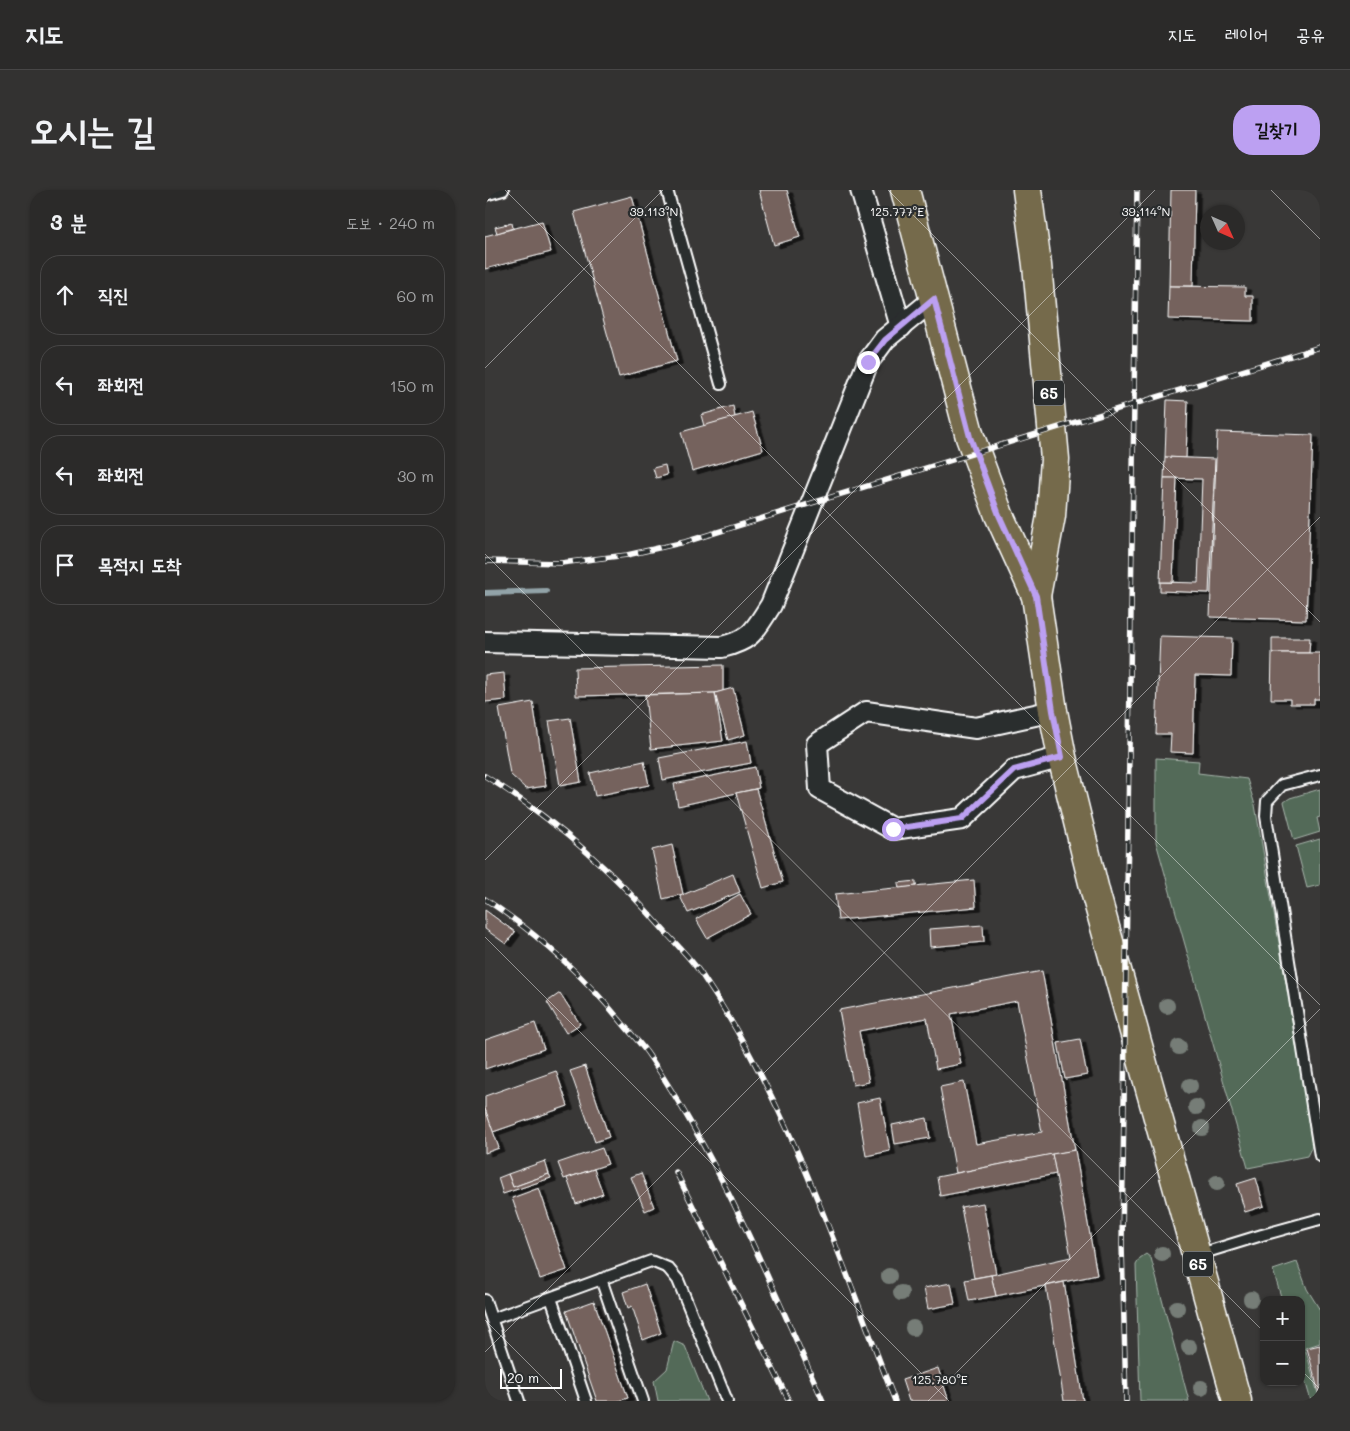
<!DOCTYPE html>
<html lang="ko">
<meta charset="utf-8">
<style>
body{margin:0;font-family:Mali,"Poor Story",sans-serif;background:#333231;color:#f1f3f6}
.controls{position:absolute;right:15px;bottom:15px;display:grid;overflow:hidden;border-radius:10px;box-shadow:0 1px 4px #0004}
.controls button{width:45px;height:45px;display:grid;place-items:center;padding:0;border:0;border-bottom:1px solid #474646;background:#2b2a29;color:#f1f3f6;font:25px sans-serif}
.compass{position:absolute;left:715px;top:15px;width:45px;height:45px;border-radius:50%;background:#2b2a29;box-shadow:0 1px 4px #0004;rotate:135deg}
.scale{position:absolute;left:15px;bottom:12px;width:62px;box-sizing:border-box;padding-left:5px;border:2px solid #fff;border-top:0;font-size:14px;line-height:18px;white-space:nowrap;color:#fff;-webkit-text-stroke:4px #2a2d2e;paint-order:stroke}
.stop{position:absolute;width:15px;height:15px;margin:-11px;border:4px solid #bca0f2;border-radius:50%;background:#fff}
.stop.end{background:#bca0f2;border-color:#fff;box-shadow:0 1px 5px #0008}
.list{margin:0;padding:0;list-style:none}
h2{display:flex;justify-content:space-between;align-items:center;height:65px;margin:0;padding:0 20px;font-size:21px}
h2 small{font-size:16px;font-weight:400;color:#a6a7a8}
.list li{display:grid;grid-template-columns:32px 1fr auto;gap:15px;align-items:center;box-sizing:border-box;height:80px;margin:0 10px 10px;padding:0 10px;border:1px solid #474646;border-radius:20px}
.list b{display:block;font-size:19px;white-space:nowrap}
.list em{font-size:16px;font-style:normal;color:#a6a7a8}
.icon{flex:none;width:28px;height:28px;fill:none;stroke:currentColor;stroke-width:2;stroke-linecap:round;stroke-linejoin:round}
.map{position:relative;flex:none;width:835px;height:1211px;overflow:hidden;border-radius:20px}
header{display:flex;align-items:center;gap:30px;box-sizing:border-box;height:70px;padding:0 25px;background:#2b2a29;border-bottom:1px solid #474646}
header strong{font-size:24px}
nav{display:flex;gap:28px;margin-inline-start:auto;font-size:18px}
.intro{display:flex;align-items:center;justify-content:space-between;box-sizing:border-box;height:120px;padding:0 30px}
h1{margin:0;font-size:35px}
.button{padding:12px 22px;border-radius:20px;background:#bca0f2;color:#111;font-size:18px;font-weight:700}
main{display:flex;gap:30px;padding:0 30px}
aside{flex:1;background:#2b2a29;border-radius:20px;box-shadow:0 1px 4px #0004}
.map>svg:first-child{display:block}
.green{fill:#526b58;stroke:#a8b5ac}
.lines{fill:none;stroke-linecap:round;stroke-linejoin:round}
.stream{stroke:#92a3a8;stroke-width:6}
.building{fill:#74625d;stroke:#fff;filter:url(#shadow)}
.service-casing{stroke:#fff;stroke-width:14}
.minor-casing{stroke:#fff;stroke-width:24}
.primary-casing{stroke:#fff;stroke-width:31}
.service{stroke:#2a2d2e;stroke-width:10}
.minor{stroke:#2a2d2e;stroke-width:20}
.primary{stroke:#746b4b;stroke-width:28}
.rail-casing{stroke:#fff;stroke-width:5.5}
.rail{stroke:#2a2d2e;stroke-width:4;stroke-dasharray:11;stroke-linecap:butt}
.tree{fill:#767d77}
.route{stroke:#bca0f2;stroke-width:6}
.ticks{fill:none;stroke:#fff;stroke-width:1;stroke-opacity:0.45}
.labels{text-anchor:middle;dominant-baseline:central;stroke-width:4.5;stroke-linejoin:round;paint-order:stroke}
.shield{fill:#2a2d2e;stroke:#bfc0c0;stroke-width:1}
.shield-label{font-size:15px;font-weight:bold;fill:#fff}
.ticks-label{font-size:12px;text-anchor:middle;fill:#fff;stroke:#2a2d2e;stroke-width:4.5;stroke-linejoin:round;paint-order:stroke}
</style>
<header>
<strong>지도</strong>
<nav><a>지도</a><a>레이어</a><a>공유</a></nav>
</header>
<div class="intro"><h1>오시는 길</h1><a class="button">길찾기</a></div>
<main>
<aside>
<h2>3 분<small>도보 · 240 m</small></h2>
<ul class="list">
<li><svg class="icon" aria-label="ahead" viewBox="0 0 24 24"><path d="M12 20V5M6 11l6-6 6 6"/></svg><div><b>직진</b></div><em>60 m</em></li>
<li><svg class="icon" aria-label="left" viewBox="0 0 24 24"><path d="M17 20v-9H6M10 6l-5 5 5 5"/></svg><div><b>좌회전</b></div><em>150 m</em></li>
<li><svg class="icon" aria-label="left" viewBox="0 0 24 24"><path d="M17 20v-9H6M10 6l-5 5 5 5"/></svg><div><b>좌회전</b></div><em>30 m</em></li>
<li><svg class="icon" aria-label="arrive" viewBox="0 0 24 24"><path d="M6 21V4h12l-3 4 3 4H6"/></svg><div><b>목적지 도착</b></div></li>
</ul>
</aside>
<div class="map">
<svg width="835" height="1211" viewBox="0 0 835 1211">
<defs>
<filter id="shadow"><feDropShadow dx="5.5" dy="3" stdDeviation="0" flood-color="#0009"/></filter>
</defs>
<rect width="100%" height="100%" fill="#393837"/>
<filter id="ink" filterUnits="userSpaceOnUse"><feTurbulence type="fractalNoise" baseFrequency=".02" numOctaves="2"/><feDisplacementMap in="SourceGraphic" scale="10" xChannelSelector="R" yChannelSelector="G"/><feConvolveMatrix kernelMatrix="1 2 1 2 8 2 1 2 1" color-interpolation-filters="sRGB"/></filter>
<g filter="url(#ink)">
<g class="green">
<path d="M671 568 714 571 713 583 762 589 770 615 813 862 827 956 822 966 763 978 671 652Z"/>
<path d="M835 599V627L832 628 835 642 809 650 799 612 805 608Z"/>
<path d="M835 649V695L822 698 811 656Z"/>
<path d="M661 1064 666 1068 704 1211H655L651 1075 655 1068Z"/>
<path d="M812 1072 822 1099 835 1120V1153L820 1158 835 1211H826L816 1176V1110H797L788 1080Z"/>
<path d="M189 1151 200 1156 222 1211H173L169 1191 182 1179Z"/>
</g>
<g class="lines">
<path class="stream" d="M0 403 61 401"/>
</g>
<g class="building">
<path d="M274 0H302L315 47 289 55Z"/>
<path d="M686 0H710L708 96H684Z"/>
<path d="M147 6 192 171 134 187 89 22Z"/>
<path d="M57 31 66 62 0 79V46Z"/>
<path d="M27 33 28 38 12 43 10 37Z"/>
<path d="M684 96 760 97V106H768V131L683 129Z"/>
<path d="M682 210 703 211 701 268 680 267Z"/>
<path d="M248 216 250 227 219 236 216 225Z"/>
<path d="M267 222 278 260 207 281 196 242Z"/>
<path d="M732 242 828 245 821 430 725 427Z"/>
<path d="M680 267 730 269 724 403 675 401V392L713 393 717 289 679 288Z"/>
<path d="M180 275 182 285 171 288 168 278Z"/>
<path d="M679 288H692L688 392H675Z"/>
<path d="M675 446 747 448 746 486 710 485 708 563 685 562 686 544H671Z"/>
<path d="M787 448H825L824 463H787Z"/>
<path d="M787 463H835V509H829V514H805V509H786Z"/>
<path d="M238 475V501L230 503 91 506 90 478Z"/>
<path d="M19 483 21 510 0 512V485Z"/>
<path d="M248 498 260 545 243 550 230 503Z"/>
<path d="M230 503 238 551 166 559 160 505Z"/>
<path d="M48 512 61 596 41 599 25 584 14 518Z"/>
<path d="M85 528 96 592 75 596 64 531Z"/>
<path d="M262 551 266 573 178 590 174 568Z"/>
<path d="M159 571 164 595 110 606 105 583Z"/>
<path d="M270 577 274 598 193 616 189 594Z"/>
<path d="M271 599 298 692 278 698 251 603Z"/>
<path d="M187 655 198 704 178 709 167 660Z"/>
<path d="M248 684 255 702 203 723 195 706Z"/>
<path d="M489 690 491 717 353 730 350 704Z"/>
<path d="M431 691V696L414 698 413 693Z"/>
<path d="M255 704 266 724 222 748 211 729Z"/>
<path d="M0 720 30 742 21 754 0 739Z"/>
<path d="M498 735 499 752 445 757 444 739Z"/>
<path d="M557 781 590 960 471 983 455 897 479 892 491 954 557 942 532 811 466 824 476 874 451 879 442 828 374 841 384 892 368 895 354 820Z"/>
<path d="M75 803 95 834 81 843 62 812Z"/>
<path d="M50 833 59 859 0 879V850Z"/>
<path d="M595 849 602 885 580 889 573 853Z"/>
<path d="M100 876 124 947 110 952 85 881Z"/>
<path d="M71 881 83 916 8 942 0 919V906Z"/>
<path d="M395 908 405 961 381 966 372 913Z"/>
<path d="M0 919 14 958 0 963Z"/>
<path d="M442 928 445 948 410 954 407 935Z"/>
<path d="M117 958 123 974 79 989 73 973Z"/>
<path d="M590 960 612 1085 511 1106 506 1085 586 1067 567 964Z"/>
<path d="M567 964 571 984 455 1006 452 987Z"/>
<path d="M60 971 64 984 28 997 23 984Z"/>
<path d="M109 979 118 1004 91 1014 82 988Z"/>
<path d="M156 983 169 1017 160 1021 146 987Z"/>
<path d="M23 984 28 997 64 984 66 988 18 1004 13 988Z"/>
<path d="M771 988 779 1016 760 1022 752 994Z"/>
<path d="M54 998 82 1080 55 1089 27 1008Z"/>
<path d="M498 1013 511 1084 489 1088 476 1017Z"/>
<path d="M506 1085 511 1106 484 1111 480 1090Z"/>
<path d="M579 1092 598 1211H579L561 1096Z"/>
<path d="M466 1093 470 1114 443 1119 439 1098Z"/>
<path d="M160 1094 176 1143 158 1150 147 1116 143 1118 138 1102Z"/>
<path d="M109 1111 143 1208 133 1211H112L81 1121Z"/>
<path d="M835 1155V1207L822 1158Z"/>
<path d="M453 1178 464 1211H424L417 1190Z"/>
</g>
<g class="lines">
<g class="service-casing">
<g id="service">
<path d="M182 0 236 194"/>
<path d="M0 5 18 0"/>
<path d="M835 585 797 595 782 611 781 626 835 966"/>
<path d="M712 1065 777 1045 835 1029"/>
<path d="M116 1089 158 1211"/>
<path d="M66 1108 101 1211"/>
<path d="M0 1110 34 1211"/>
<path d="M7 1129 166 1071 183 1078 193 1090 242 1211"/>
</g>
</g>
<g class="minor-casing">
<g id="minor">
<path d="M376 0 416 137"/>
<path d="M0 452 237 457C268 449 269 441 286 415L383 172 400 149 449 109"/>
<path d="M568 521 491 538 381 522 332 554 335 599 408 639 477 629 529 580 577 567"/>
</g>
</g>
<g class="primary-casing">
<g id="primary">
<path d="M420 0 485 247 514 325 551 406 568 521 577 567 611 705 752 1211"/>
<path d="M542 0 552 75 570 269 566 326 551 406"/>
</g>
</g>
<use href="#service" class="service"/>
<use href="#minor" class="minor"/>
<use href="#primary" class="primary"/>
<g class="rail-casing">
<g id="rail">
<path d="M0 371 76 373 142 365 200 352 835 157"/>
<path d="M0 586C68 628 130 683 182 744 194 757 207 770 217 785 305 915 354 1066 410 1211"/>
<path d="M0 709C53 744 99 786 139 835 148 846 158 856 165 867 237 974 286 1094 338 1211"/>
<path d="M191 982 304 1211"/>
<path d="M641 1211 637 1054 652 0"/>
</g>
</g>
<use href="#rail" class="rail"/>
</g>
<g class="tree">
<circle cx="682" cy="816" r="8"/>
<circle cx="694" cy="857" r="8"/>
<circle cx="705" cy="896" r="8"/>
<circle cx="711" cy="917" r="8"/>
<circle cx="717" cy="938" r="8"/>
<circle cx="732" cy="993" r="8"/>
<circle cx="677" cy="1064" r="8"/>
<circle cx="404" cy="1086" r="8"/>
<circle cx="416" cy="1103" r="8"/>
<circle cx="766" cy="1109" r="8"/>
<circle cx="692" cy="1118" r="8"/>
<circle cx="428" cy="1138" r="8"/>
<circle cx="704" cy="1157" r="8"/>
<circle cx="716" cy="1198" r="8"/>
</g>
</g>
<g class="lines" filter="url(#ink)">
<path class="route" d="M383 172 400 150 449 109 485 247 514 325 551 406 568 521 577 567 529 580 477 629 408 639"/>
</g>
<path class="ticks" d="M20 0 835 815M403 0 835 432M786 0 835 49M0 178 178 0M0 364 779 1142M0 670 670 0M0 747 464 1211M0 1130 81 1211M0 1162 835 327M816 1180 835 1199M443 1211 835 819"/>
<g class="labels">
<g class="shield">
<rect x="549" y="190.5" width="30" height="25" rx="4"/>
<rect x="698" y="1061.5" width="30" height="25" rx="4"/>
</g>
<g class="shield-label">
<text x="564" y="203">65</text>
<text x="713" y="1074">65</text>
</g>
</g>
<g class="ticks-label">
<text x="169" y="26">39.113°N</text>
<text x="412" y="26">125.777°E</text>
<text x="661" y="26">39.114°N</text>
<text x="455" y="1194">125.780°E</text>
</g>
</svg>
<div class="controls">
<button>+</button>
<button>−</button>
</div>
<svg class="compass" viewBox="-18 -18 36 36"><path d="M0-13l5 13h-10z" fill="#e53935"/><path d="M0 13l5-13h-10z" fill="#a6a7a8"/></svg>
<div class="scale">20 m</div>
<div class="stop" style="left:408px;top:639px"></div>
<div class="stop end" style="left:383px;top:172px"></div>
</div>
</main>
